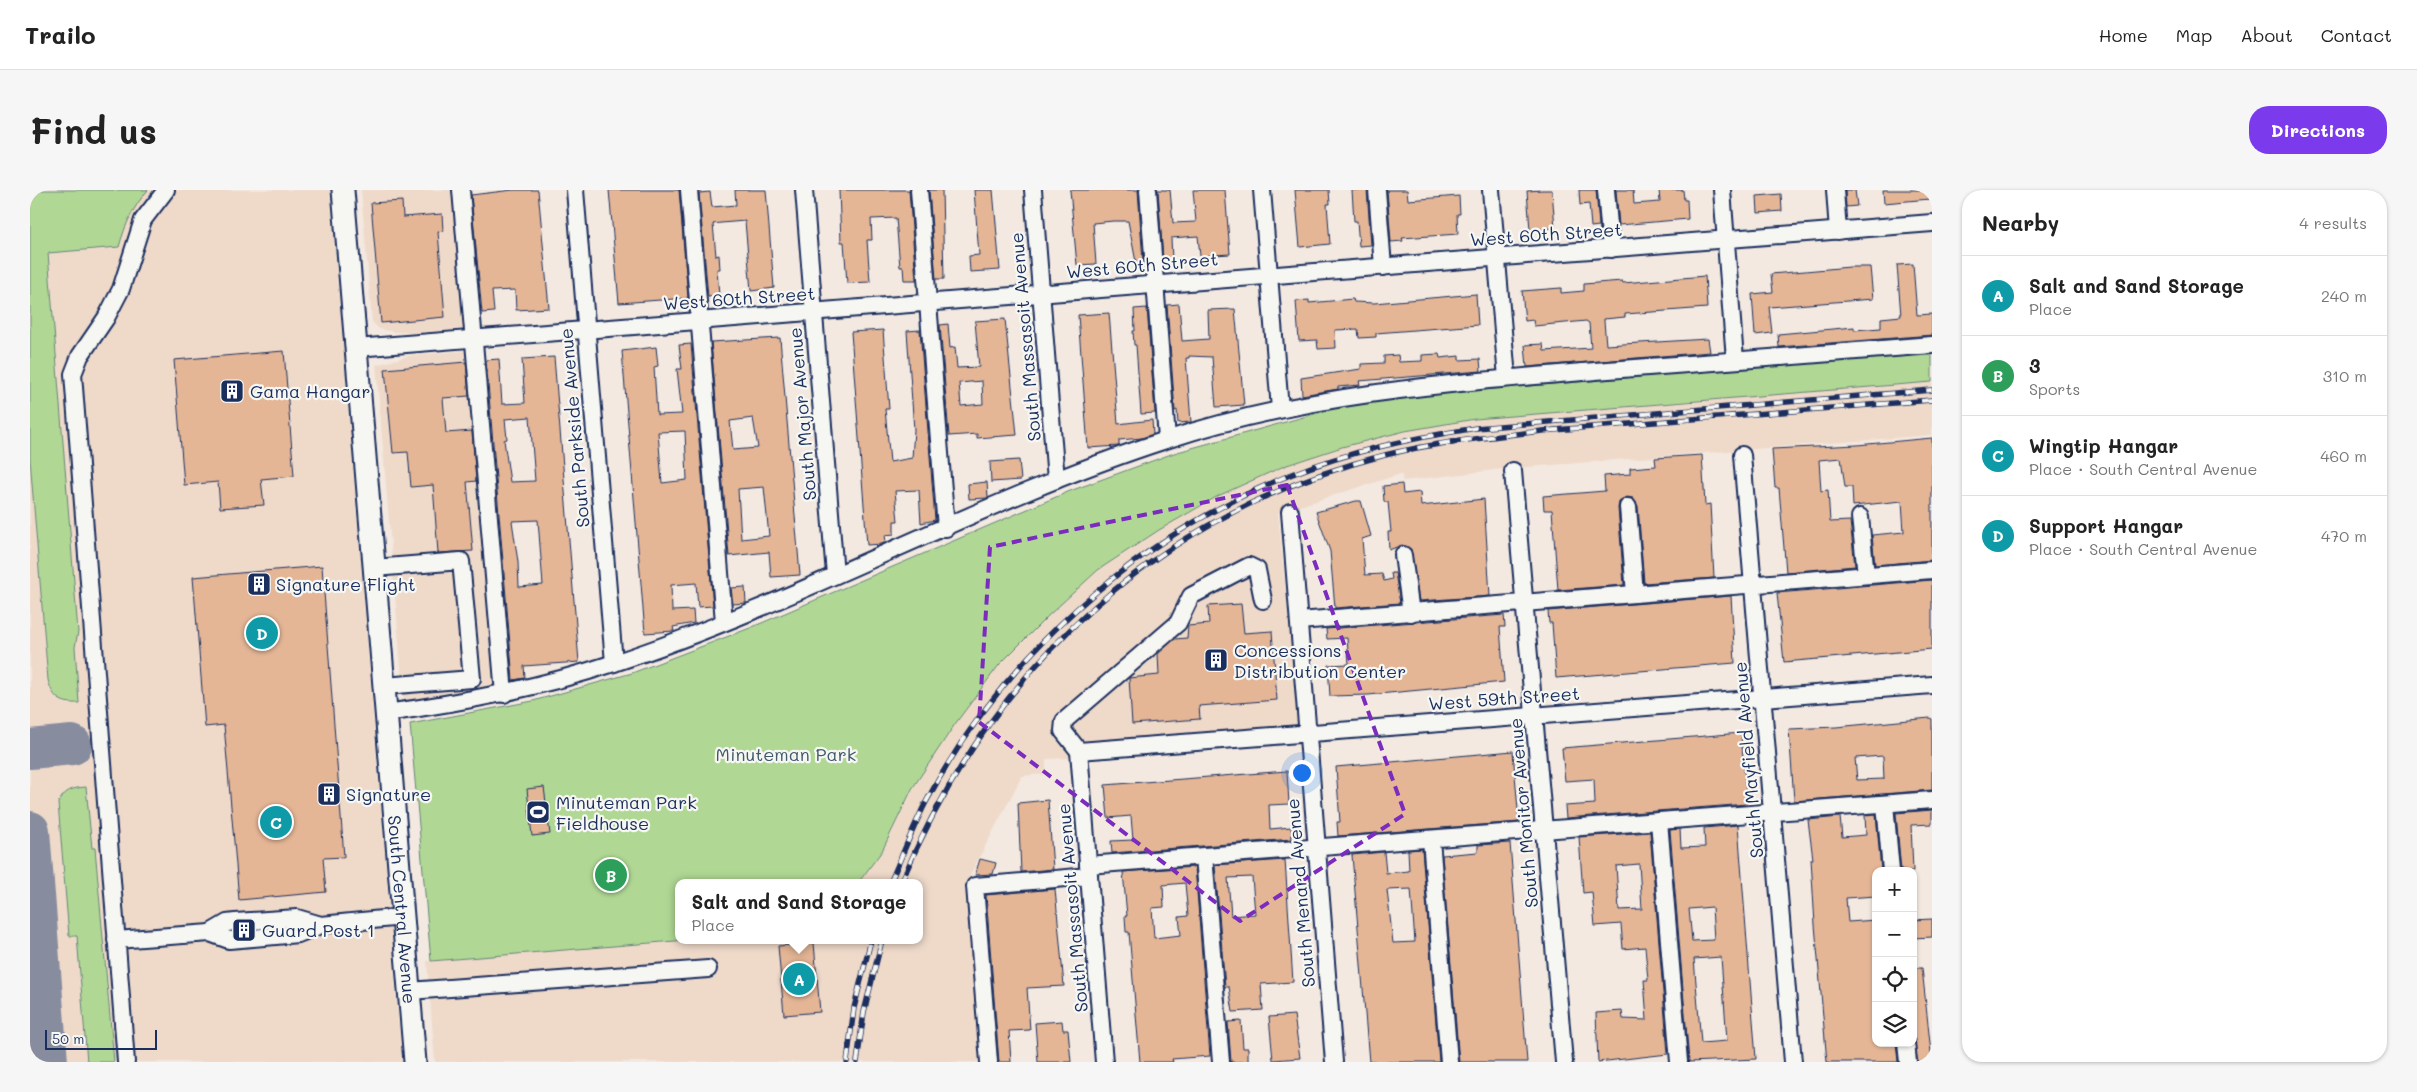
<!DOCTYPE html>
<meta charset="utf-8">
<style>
body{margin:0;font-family:Mali,sans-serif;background:#f6f6f6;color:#222}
.controls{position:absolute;right:15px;bottom:15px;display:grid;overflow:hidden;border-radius:10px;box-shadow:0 1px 4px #0004}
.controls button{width:45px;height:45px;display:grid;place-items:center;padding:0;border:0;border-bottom:1px solid #e0e0e0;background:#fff;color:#222;font:25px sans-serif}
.scale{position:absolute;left:15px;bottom:12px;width:112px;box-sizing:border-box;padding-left:5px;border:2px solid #1b2f5e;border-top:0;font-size:14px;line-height:18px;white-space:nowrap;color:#1b2f5e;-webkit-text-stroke:4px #f6f6f2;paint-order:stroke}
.you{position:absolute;left:1271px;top:582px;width:18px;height:18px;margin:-12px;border:4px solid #fff;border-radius:50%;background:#1a73e8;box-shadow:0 0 0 8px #1a73e833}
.badge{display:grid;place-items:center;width:32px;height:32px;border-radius:50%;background:#7c3aed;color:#fff;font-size:16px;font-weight:700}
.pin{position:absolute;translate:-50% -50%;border:2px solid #fff;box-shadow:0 1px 5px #0006}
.popup{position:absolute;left:645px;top:689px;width:248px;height:65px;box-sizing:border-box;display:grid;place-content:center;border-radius:10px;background:#fff;filter:drop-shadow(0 1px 4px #0005);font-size:16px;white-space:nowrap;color:#767676}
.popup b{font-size:19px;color:#222}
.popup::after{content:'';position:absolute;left:50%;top:100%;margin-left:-10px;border:10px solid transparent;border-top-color:#fff}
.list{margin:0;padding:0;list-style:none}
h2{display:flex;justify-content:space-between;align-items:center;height:65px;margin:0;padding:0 20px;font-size:21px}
h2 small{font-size:16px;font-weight:400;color:#767676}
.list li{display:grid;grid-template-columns:32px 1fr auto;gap:15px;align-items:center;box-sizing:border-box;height:80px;padding:0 20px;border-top:1px solid #e0e0e0}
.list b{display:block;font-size:19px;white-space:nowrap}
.list p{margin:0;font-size:16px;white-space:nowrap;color:#767676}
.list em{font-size:16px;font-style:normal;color:#767676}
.icon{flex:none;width:28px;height:28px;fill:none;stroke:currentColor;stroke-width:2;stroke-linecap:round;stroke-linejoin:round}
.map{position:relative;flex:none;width:1902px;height:872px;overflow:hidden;border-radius:20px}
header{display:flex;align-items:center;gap:30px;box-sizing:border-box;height:70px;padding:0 25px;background:#fff;border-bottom:1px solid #e0e0e0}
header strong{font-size:24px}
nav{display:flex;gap:28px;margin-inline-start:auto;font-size:18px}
.intro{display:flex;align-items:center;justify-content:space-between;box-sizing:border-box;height:120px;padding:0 30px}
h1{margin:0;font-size:35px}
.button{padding:12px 22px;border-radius:20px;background:#7c3aed;color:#fff;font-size:18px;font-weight:700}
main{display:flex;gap:30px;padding:0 30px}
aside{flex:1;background:#fff;border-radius:20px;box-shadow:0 1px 4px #0004}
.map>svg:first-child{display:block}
.built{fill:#efdaca}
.green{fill:#b0d894;stroke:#668479}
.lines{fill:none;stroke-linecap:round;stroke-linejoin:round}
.taxiway{stroke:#878c9f;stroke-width:40}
.building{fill:#e5b696;stroke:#1b2f5e;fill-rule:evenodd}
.minor-casing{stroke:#1b2f5e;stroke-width:20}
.major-casing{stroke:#1b2f5e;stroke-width:25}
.minor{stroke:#f6f6f2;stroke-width:16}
.major{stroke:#f6f6f2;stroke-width:21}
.rail-casing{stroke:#1b2f5e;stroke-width:5.5}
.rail{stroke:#f6f6f2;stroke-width:4;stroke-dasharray:11;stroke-linecap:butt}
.marked{fill:none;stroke:#7b2cbf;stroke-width:4;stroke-dasharray:10 6;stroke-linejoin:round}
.labels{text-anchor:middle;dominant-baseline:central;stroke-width:4.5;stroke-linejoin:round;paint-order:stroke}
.street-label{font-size:18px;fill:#1b2f5e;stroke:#f6f6f2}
.poi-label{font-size:18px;fill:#1b2f5e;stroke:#f6f6f2;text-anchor:start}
.park-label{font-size:18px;fill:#40596c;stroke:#f6f6f2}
</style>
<header>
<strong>Trailo</strong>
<nav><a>Home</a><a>Map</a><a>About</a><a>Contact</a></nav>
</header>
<div class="intro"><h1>Find us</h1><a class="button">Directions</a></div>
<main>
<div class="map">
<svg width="1902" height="872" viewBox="0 0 1902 872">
<rect width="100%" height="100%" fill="#f3e9e0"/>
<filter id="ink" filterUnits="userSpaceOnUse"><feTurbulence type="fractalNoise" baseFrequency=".02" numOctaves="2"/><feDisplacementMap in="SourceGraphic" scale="10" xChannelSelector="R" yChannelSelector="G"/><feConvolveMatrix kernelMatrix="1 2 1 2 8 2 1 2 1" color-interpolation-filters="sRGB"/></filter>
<g filter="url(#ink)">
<g class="built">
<path d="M0 0H300L372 872H0Z"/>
<path d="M331 0H431L442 138 386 143 363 142 349 139 342 132Z"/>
<path d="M444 160 473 497 374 514 346 175 382 165Z"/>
<path d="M1902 192V245L1473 279 1373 291 1371 284 1248 323 1269 535 1043 555 1042 568 1016 569V584L992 586 937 691 954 872H405L397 771 657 750H889V693H828L852 661 882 600 925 534 969 475 1019 425 1068 380 1129 340 1188 306 1254 276 1312 257 1375 241 1445 229Z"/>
</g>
<g class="green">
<path d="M0 0H118C103 17 95 35 89 57L18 63 48 442 45 457 49 513C30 514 23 508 18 490L0 269Z"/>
<path d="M1902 162V192L1445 229 1375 241 1312 257 1254 276 1188 306 1129 340 1068 380 1019 425 969 475 925 534 882 599 852 661 828 693H649V750H657L401 771 380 534 503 511 602 483 720 438 1040 301 1144 263 1313 216 1369 207Z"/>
<path d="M56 597 62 658H65L84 872H57L47 746H39L28 613C35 600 42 598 56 597Z"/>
</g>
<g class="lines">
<g class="taxiway">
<path d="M0 559 42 555"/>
<path d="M0 641 18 872"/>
</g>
</g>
<g class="building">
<path d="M483 0H508L519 118 486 120 485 100 462 101 464 122 452 123 441 5Z"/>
<path d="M579 0H649L658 108 589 113Z"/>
<path d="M705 0H736L744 98 721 101 715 31 691 33 683 34 686 66 689 65 690 79H687L689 106 678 107 669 3 680 2 682 17 706 15Z"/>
<path d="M809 0H879L886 90H874L873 77H870L866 28 841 29 842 50H837L840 92 817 93 814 52H811Z"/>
<path d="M899 0H912L914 89H906Z"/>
<path d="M944 0H963L970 80 940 82 939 66 949 65Z"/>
<path d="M1040 0H1108L1113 72H1106L1098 31H1083L1063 33 1066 74 1047 75Z"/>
<path d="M1128 0H1140L1143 33 1166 32 1163 0H1195L1200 64 1170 66 1168 46 1141 48 1142 70H1133Z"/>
<path d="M1265 0H1299L1300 14H1297L1300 54 1270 57Z"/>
<path d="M1322 0H1337L1341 55 1329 56 1327 31H1324Z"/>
<path d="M1357 0H1377L1378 10 1429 6 1430 24H1427L1428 44 1372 48 1373 51 1361 52Z"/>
<path d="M1512 0H1522L1525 38 1500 40 1497 1Z"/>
<path d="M1549 0H1566L1569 36 1561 37 1559 14 1550 15Z"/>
<path d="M1586 0H1603L1604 14 1630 12 1629 0H1653L1654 10H1657L1658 29 1589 35Z"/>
<path d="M1815 0H1825L1827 16 1816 17Z"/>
<path d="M1853 0H1899L1900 9 1854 13Z"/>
<path d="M1751 4 1752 21 1728 23 1727 6Z"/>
<path d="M372 11 373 27 412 24 413 41 408 42 415 127 351 133 341 13Z"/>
<path d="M1883 74 1887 125 1902 124V145L1749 157 1748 144 1824 137V140L1851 138V128L1871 126 1867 75Z"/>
<path d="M1820 77H1840L1843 109 1739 117 1742 143 1725 145 1722 104 1743 102 1741 84Z"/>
<path d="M1675 86 1677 118 1595 124V127L1574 129V131L1576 155 1678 149 1680 162 1497 177 1495 155 1513 154 1514 161 1561 158 1559 133 1556 131 1504 136 1503 130 1495 131 1492 101 1531 98V103L1554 101V94L1592 91 1593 93Z"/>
<path d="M1446 104 1448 135 1346 143V147L1329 148 1328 139 1305 140 1306 158 1288 159 1287 150 1269 151 1266 111 1279 110V113L1323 109 1324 112 1344 113Z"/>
<path d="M1149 114 1152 151 1179 149 1178 120 1205 119 1214 215 1186 217 1182 167 1159 166V168H1156L1161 232 1148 233 1147 220 1145 221 1137 115Z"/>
<path d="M1117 118 1125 223 1111 224 1106 155H1104L1103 141H1105L1104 119Z"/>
<path d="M1079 123 1088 234 1122 230 1123 244 1112 248 1089 250V256L1058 258 1048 125Z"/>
<path d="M975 129 987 245 947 248V244L919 246 910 135 918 134 920 158 925 157 927 178 949 177 945 131ZM952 191 953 214 931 216 929 193Z"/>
<path d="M853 140 859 219H855L860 272 882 268 884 240 877 141 890 140 905 330 891 333 889 300 865 301 868 331H864V344L855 345 856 352 852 354 837 355 821 142Z"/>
<path d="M750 148 770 385 741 387 739 362 699 366 681 152ZM723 228 728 258 703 260 700 231ZM734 297 739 346 711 349 708 299Z"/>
<path d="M661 154 683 416 668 417 666 393 641 395 642 421 663 420 664 433 643 437 644 441 615 443 592 161 626 157 628 176 624 177 627 225 652 224 647 179H652L649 155ZM655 241 657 290 632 293 628 242Z"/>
<path d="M254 161 264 286 231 289 234 315 190 318 188 292 154 295 144 170Z"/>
<path d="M1409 164 1410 168 1429 166V170L1450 169 1451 181 1329 191 1330 195 1308 197V199L1272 205 1271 188 1331 179V174L1354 173V166L1368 165 1369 172 1392 171V165Z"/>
<path d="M524 167 549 472 494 476 495 488 483 490 456 170 469 169 472 214 495 213 492 169ZM500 227 505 291 480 292 474 250 477 249 475 229ZM508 330 513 395 489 397 488 372 482 331Z"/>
<path d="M436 172 439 206 413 208 416 243 442 241 446 291 437 292 443 361 408 363 403 295 381 297 378 262 363 263 355 179Z"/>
<path d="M1902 248V370L1845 375 1842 345 1874 342 1872 311 1823 316 1822 297H1815L1811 268 1789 270 1791 301 1798 300 1800 332 1820 331 1825 376 1756 382 1749 298H1745L1742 259 1827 255Z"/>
<path d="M1672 265 1675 315 1680 314 1684 388 1614 393 1608 316 1603 308 1597 307 1589 312 1588 318 1594 395 1528 400 1522 320H1514L1513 306 1575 301 1574 286 1600 284V278L1626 276 1625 268Z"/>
<path d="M989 270 991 290 961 292 960 272Z"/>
<path d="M957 292 958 308 939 309 938 294Z"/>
<path d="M1372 294 1373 304 1390 302 1391 316 1454 309 1460 406 1389 411 1381 359 1372 355 1359 360 1358 342H1361L1358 312H1354L1353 296Z"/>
<path d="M1326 311H1331L1341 346 1332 349 1335 385 1352 384 1354 391 1362 389 1361 383H1365L1370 413 1305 418 1300 361 1286 322Z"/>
<path d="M292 376 314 667 293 668 296 702 209 710 194 535 175 537 163 387Z"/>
<path d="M1902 390V459L1754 472 1747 403Z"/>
<path d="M715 397 716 413 703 414 701 398Z"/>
<path d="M1701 406 1705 473 1526 488 1522 433H1519L1518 421Z"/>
<path d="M1211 414 1214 443 1242 441 1247 510 1169 516 1170 529 1102 534 1099 488 1129 485 1128 464 1145 449 1157 448 1158 436 1179 434 1178 416Z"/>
<path d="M1474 425 1475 437H1470L1474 492 1338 505 1300 506 1298 475 1319 474 1317 448 1297 449 1296 439Z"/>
<path d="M1900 528 1902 529V600L1764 611 1759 539 1806 537ZM1853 566 1854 589 1827 590 1825 568Z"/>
<path d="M1711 543 1717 614 1536 628 1535 616 1565 614 1564 589 1535 591 1532 558Z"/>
<path d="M1483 561 1489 632 1308 646 1307 632H1310L1306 577Z"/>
<path d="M1257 581 1259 614 1239 615 1240 639 1261 637 1262 649 1082 663 1081 651 1103 650 1101 626 1078 628 1075 595Z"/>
<path d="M514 597 520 644 502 646 497 599Z"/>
<path d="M1018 610 1023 679 991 682 988 613Z"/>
<path d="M1902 620V634L1881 635 1883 681H1871L1866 623Z"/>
<path d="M1846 624 1851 681H1846V706L1816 708 1818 732 1846 730V853H1866L1868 872H1797L1785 735 1781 669H1783L1778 630 1810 627 1812 647 1836 645 1835 625Z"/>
<path d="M1708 635 1726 869 1659 872 1640 640 1650 639 1651 658 1675 657 1674 638ZM1682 717 1684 750 1662 751 1659 719ZM1691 767 1697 851 1671 853 1664 769Z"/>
<path d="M1620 642 1638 864 1568 872 1566 823 1592 821 1593 829 1617 830 1614 790H1618L1615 757 1593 759 1591 734 1565 736 1562 702 1553 703 1549 647ZM1609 674 1612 719 1589 720 1586 676Z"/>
<path d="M1480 653 1497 872H1429L1412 665 1448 662V655Z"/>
<path d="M1392 659 1409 872H1339L1322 665 1354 662 1356 683 1379 681 1378 660ZM1381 699 1385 752 1363 753 1357 700Z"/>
<path d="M950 669 966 673 963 684 945 685Z"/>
<path d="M1255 670 1263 792 1231 794 1233 820 1203 822 1199 797H1195L1185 675ZM1222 687 1225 724 1201 726 1198 688Z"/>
<path d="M1165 677 1180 866 1142 869 1143 872H1110L1099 742H1096L1095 726H1097L1093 682ZM1155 693 1158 726 1149 727 1151 745 1124 748 1122 718 1134 717 1133 695Z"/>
<path d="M1025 699 1034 796 997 798 1000 840 979 841 981 872H969L956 705Z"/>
<path d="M1902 729V747L1883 748V730Z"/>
<path d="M784 753 790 822 754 825 748 756Z"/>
<path d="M1883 778H1892L1902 872H1888L1883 846Z"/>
<path d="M1264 825 1270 868 1243 870 1239 827Z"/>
<path d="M1032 831 1033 840H1038L1041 872H1008L1005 833Z"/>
<path d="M1211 831 1213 858H1218V872H1201L1198 832Z"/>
</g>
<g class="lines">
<g class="minor-casing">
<g id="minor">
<path d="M431 0 474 504"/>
<path d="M545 0 584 473"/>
<path d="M659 0 694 432"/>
<path d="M774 0 805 385"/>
<path d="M889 0 916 338"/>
<path d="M1003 0 1026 290"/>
<path d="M1118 0 1137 249"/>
<path d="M1232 0 1250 219"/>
<path d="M1347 0 1353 77"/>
<path d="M1461 0 1477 188"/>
<path d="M1576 0 1581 59"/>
<path d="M1692 0 1705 170"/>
<path d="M1805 0 1808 41"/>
<path d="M326 158 1902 33"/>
<path d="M1712 265 1763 872"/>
<path d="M1483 281 1534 872"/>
<path d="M1598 317 1605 404"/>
<path d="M1260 322 1304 872"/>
<path d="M1830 327 1836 385"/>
<path d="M1373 365 1381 423"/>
<path d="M344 378 431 371 442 489 354 496"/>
<path d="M1269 431 1902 380"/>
<path d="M356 523C434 512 509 498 584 473 773 411 947 311 1136 250 1275 204 1420 193 1565 181 1677 173 1790 164 1902 155"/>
<path d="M1049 561 1902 495"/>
<path d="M1049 561 1033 541 1034 531 1148 433 1161 406 1219 376 1227 380 1233 410"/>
<path d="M1049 561 1074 872"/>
<path d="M1855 614 1861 681"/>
<path d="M1629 631 1649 872"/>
<path d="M1401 649 1419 872"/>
<path d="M1174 666 1191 872"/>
<path d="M1058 675 1902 610"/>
<path d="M180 743 197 733 205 732 267 728 291 735"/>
<path d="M86 750 180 743 199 750 268 744 291 735 373 727"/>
<path d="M379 801 678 779"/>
<path d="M1876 853 1878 872"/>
<path d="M96 872 43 184 50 166 76 128 91 99 113 30 136 0"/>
<path d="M959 872 945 696 1059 686"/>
</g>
</g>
<g class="major-casing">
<g id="major">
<path id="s1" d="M313 0 385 872"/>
</g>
</g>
<use href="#minor" class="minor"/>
<use href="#major" class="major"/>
<g class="rail-casing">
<g id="rail">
<path d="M860 693C872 666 882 640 895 614 973 466 1105 347 1260 285 1320 261 1383 248 1446 238L1902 200"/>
<path d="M871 693C963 476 1125 324 1355 265 1407 252 1460 247 1512 241L1902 210"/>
<path d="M817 872 824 818 841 750"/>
<path d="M827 872 834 822 852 750"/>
</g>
</g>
<use href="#rail" class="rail"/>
</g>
</g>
<path class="marked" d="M1257 295 1375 624 1210 731 949 532 960 357Z"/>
<defs>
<g id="building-square" transform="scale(1.25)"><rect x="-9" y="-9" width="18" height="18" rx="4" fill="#1b2f5e" stroke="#f6f6f2"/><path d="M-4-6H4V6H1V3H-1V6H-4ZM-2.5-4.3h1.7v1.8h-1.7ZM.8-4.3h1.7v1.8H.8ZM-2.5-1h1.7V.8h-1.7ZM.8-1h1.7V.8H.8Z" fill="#fff"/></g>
<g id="stadium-square" transform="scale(1.25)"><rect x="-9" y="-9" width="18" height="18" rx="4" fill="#1b2f5e" stroke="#f6f6f2"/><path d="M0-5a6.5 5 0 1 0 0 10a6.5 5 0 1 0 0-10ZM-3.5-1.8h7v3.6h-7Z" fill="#fff"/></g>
</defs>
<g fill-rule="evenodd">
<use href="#building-square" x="202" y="201"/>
<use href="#building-square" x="229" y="394"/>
<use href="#building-square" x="1186" y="470"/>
<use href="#building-square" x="299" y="604"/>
<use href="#stadium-square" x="508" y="622"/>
<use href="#building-square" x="214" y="740"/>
</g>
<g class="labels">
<g class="street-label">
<text transform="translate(1516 44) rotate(-4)">West 60th Street</text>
<text transform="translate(1112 75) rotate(-5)">West 60th Street</text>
<text transform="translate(709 108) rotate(-4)">West 60th Street</text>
<text transform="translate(995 147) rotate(-95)">South Massasoit Avenue</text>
<text transform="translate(772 224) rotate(-95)">South Major Avenue</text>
<text transform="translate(544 238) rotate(-95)">South Parkside Avenue</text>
<text transform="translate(1474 508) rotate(-4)">West 59th Street</text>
<text transform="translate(1718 570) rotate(-95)">South Mayfield Avenue</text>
<text transform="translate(1493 623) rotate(-95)">South Monitor Avenue</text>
<text transform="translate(1270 703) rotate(-95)">South Menard Avenue</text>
<text transform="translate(1042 718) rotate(-95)">South Massasoit Avenue</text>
<text stroke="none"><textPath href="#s1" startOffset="722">South Central Avenue</textPath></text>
</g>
<g class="poi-label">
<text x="220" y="201">Gama Hangar</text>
<text x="246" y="394">Signature Flight</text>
<text x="1204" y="460">Concessions<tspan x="1204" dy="21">Distribution Center</tspan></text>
<text x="316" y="604">Signature</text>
<text x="526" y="612">Minuteman Park<tspan x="526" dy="21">Fieldhouse</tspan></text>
<text x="232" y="740">Guard Post 1</text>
</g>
<g class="park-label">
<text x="756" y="564">Minuteman Park</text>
</g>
</g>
</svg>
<div class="controls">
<button>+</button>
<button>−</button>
<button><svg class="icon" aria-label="locate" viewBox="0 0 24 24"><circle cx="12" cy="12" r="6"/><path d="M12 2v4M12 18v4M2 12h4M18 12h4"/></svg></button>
<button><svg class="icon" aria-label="layers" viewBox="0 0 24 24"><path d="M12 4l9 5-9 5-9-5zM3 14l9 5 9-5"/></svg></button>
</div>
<div class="scale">50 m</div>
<div class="you"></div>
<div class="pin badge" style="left:769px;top:789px;background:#0f9aa8">A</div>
<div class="popup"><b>Salt and Sand Storage</b>Place</div>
<div class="pin badge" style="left:581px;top:685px;background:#2e9e5b">B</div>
<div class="pin badge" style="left:246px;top:632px;background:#0f9aa8">C</div>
<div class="pin badge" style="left:232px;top:443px;background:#0f9aa8">D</div>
</div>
<aside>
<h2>Nearby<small>4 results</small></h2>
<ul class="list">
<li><span class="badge" style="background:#0f9aa8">A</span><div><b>Salt and Sand Storage</b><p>Place</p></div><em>240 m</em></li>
<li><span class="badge" style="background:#2e9e5b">B</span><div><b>3</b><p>Sports</p></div><em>310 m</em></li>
<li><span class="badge" style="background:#0f9aa8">C</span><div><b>Wingtip Hangar</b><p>Place · South Central Avenue</p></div><em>460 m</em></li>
<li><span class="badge" style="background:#0f9aa8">D</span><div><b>Support Hangar</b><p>Place · South Central Avenue</p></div><em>470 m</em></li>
</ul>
</aside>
</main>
